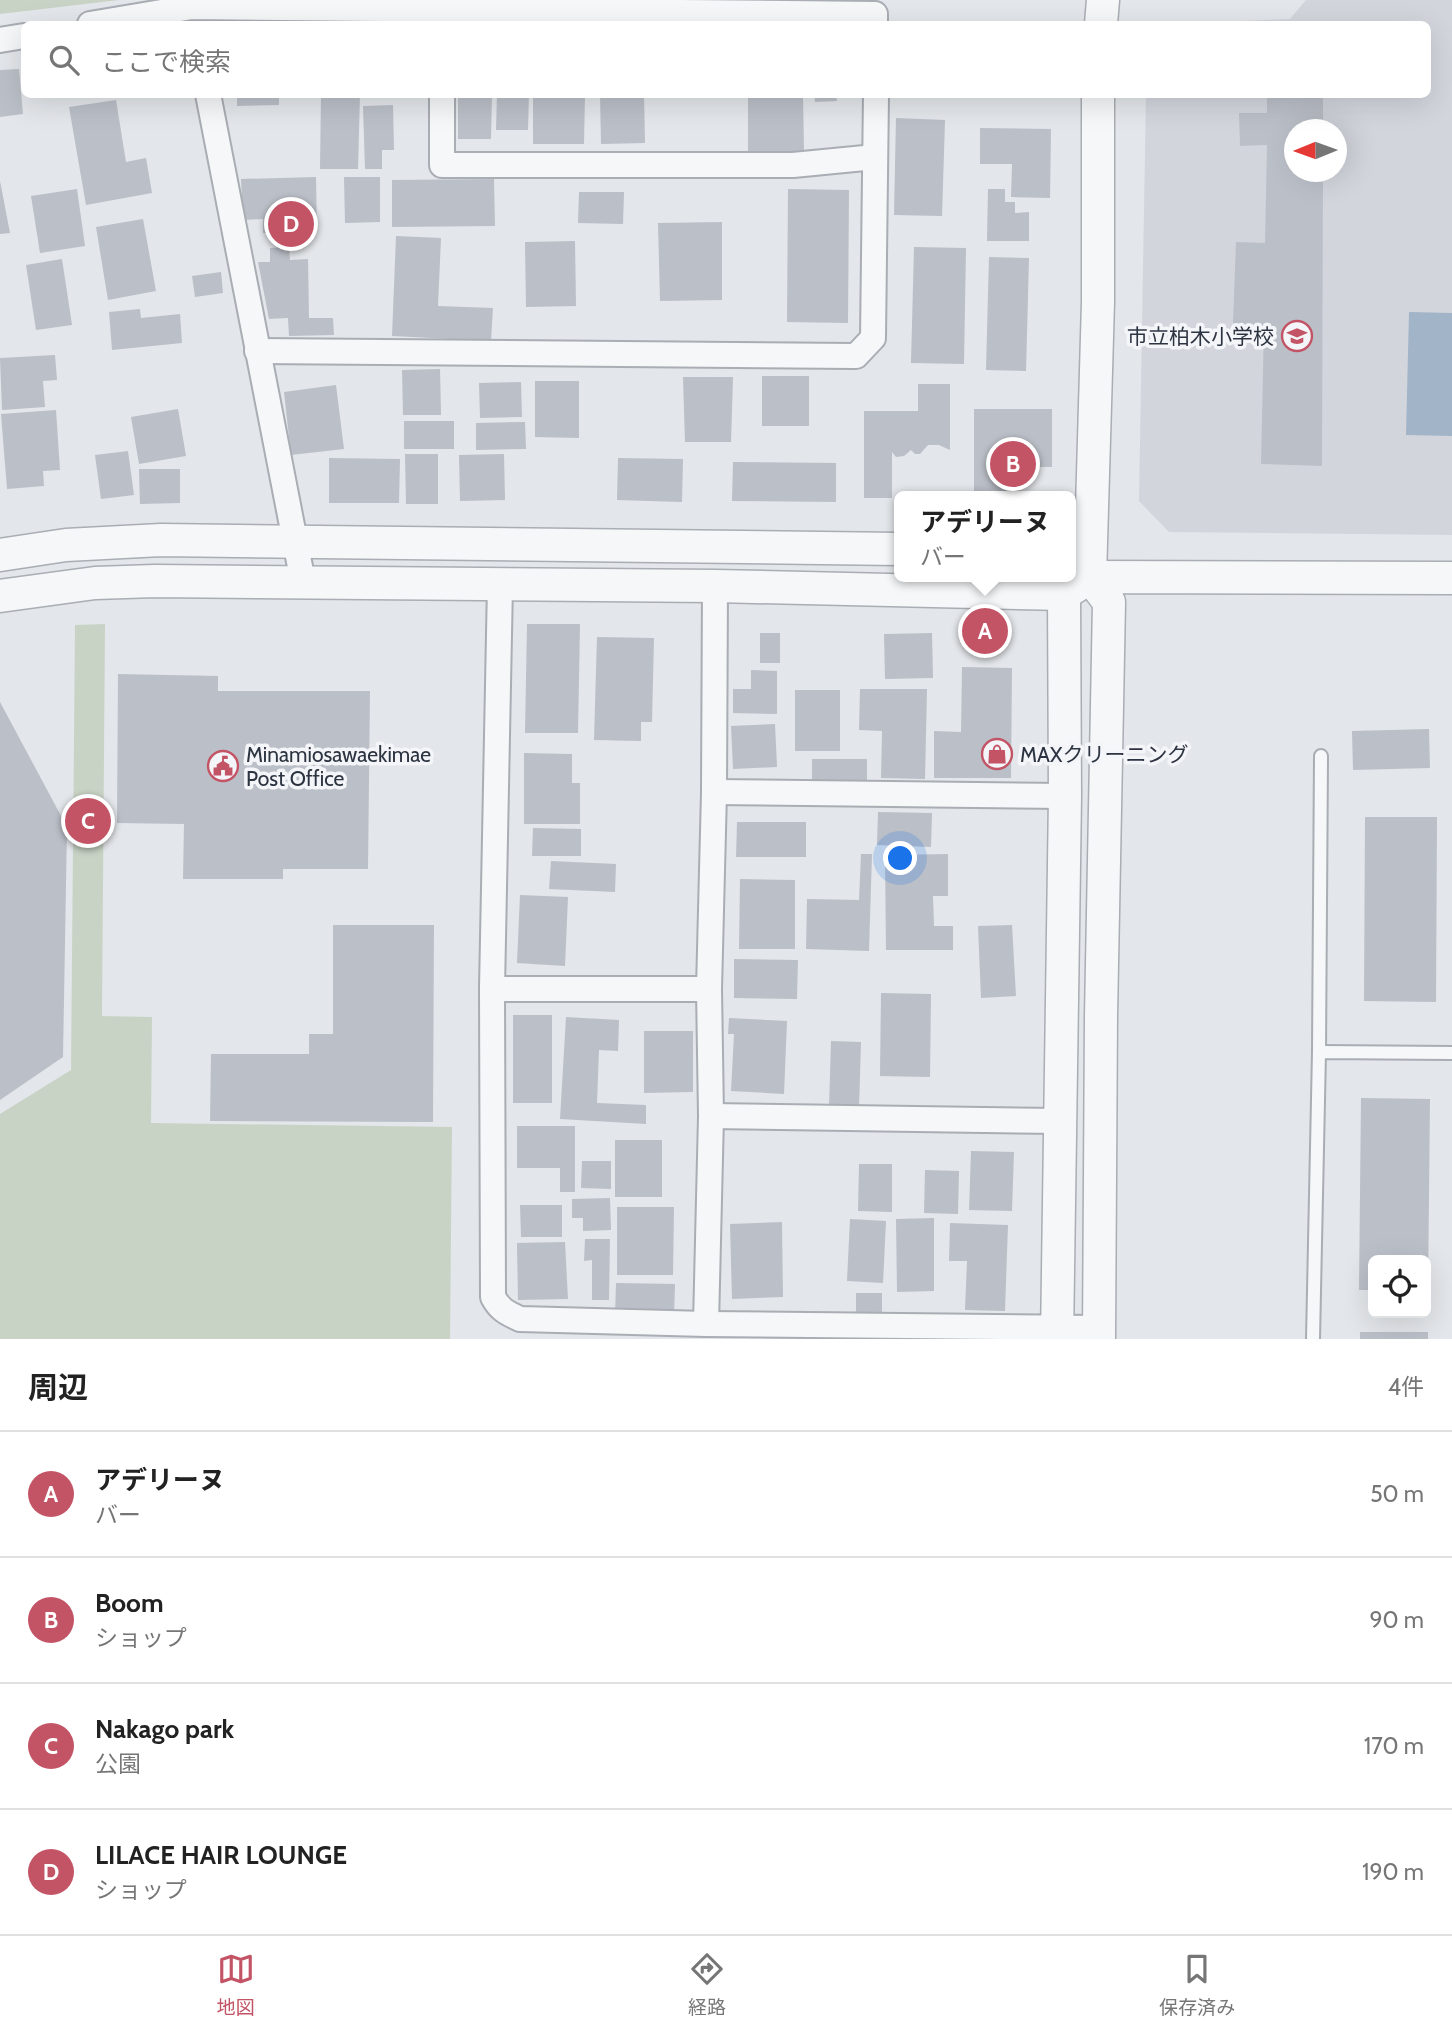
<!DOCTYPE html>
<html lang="ja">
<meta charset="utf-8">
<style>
body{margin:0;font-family:Cabin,"Noto Sans JP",sans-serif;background:#f6f6f6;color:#222}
.controls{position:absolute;right:21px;bottom:21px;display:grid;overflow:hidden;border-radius:10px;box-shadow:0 7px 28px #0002}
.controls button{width:63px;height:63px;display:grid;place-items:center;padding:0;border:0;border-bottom:2px solid #e0e0e0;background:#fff;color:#222;font:35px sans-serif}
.compass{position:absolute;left:1284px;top:119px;width:63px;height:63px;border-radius:50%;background:#fff;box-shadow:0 7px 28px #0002;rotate:269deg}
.you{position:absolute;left:901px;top:859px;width:24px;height:24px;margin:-18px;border:5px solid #fff;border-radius:50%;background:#1a73e8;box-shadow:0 0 0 10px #1a73e833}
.badge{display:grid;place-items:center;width:46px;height:46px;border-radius:50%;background:#c35466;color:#fff;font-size:23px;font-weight:700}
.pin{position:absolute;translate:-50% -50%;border:4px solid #fff;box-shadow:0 2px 7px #0006}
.popup{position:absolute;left:894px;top:491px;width:182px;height:91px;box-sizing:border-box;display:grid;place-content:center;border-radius:10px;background:#fff;filter:drop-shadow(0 2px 5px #0005);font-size:23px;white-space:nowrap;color:#767676}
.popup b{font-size:26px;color:#222}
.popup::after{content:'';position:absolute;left:50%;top:100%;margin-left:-14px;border:14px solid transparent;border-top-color:#fff}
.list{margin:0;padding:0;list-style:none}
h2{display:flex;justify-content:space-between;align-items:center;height:91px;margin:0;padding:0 28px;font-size:30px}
h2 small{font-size:23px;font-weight:400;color:#767676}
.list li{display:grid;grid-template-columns:46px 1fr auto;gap:21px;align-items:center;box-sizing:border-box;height:126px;padding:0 28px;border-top:2px solid #e0e0e0}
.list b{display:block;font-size:26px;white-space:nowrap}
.list p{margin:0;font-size:23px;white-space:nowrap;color:#767676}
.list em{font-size:23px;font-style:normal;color:#767676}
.icon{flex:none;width:38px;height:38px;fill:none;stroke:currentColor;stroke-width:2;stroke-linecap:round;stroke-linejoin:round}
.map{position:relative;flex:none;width:1452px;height:1339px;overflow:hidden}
.search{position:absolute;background:#fff;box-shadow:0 7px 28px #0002;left:21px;right:21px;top:21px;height:77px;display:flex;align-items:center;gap:18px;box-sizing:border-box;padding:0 24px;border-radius:10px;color:#767676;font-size:26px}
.sheet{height:595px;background:#fff}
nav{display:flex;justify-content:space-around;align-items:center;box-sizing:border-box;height:98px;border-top:2px solid #e0e0e0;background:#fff;font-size:19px;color:#767676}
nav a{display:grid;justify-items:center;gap:4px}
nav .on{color:#c35466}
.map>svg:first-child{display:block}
.built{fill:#d2d5dc;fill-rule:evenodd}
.green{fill:#c9d3c5}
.water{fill:#a2b4c7}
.building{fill:#bbbfc7}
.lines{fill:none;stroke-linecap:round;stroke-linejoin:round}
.service-casing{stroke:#a9adb4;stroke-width:16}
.minor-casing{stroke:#a9adb4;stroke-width:28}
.tertiary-casing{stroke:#a9adb4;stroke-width:35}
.service{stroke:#f6f7f9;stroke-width:12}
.minor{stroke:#f6f7f9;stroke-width:24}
.tertiary{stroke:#f6f7f9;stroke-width:32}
.labels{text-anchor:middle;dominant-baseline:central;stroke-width:7;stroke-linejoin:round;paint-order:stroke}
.poi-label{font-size:21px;fill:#2d3441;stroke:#f3f5f8;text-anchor:start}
</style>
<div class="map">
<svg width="1452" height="1339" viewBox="0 0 1452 1339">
<rect width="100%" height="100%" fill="#e3e6ea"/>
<path class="built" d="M1306 0H1452V535L1169 532 1139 501 1146 95 1428 94V24H1163L1290 19ZM1294 130H1336V172H1294Z"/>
<g class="green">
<path d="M0 0H119L0 14Z"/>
<path d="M105 624 102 1016 152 1017 151 1123 452 1127 450 1339H0V1114L71 1070 75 625Z"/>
</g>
<path class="water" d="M1409 312 1452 313V436L1406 435Z"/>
<g class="building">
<path d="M19 69 23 114 0 117V70Z"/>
<path d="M237 94H279V105L237 106Z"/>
<path d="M321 94H360L358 169H320Z"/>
<rect x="365" y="94" width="28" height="4"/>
<path d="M458 94H492L491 139H458Z"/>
<path d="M497 94H529L528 130H496Z"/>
<path d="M533 94H585L584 144H533Z"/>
<path d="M600 94H644L645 143 601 144Z"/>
<path d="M748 94H803L804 151H748Z"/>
<path d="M814 94H836L837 101 815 102Z"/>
<path d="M1267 94H1323V130H1294V172H1323L1322 466 1261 464 1264 326 1233 323 1236 242 1265 243 1267 145 1240 146 1239 113H1267Z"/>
<path d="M116 100 126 162 146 158 152 193 86 205 69 107Z"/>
<path d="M393 105 394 150H382V169H365L363 106Z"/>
<path d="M896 118 945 120 942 216 894 215Z"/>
<path d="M980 128 1051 129 1050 198 1011 197 1012 164H980Z"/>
<path d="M316 177 317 232 263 233V219L243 220 241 179Z"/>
<path d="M344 177H380V222L345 223Z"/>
<path d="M494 179 495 226 392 227V180Z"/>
<path d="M0 181 10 233 0 234Z"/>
<path d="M77 189 85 246 40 253 31 196Z"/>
<path d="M788 189 849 190 848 323 787 322Z"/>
<path d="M988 189H1005V202H1015V213L1029 212V241H987Z"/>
<path d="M579 192H624L623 224 578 223Z"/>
<path d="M143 219 156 291 108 300 96 227Z"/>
<path d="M722 222V300L660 301 658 223Z"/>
<path d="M396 236 441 238 438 306 493 308 491 341 392 336Z"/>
<path d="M575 241 576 306 526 307 525 242Z"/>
<path d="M289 247 290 260 308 259 309 318H333L334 335 289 336 288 318 269 319 258 262H270V248Z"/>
<path d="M914 247 966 248 964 364 911 363Z"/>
<path d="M989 257 1029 258 1026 371 986 370Z"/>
<path d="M62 259 72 325 36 330 26 265Z"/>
<path d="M221 272 223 293 195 297 192 276Z"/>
<path d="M140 309 141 318 180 314 182 343 112 350 109 312Z"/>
<path d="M55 355 57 380 43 381 45 407 2 410 0 358Z"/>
<path d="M440 369 441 415H403L402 370Z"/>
<rect x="762" y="376" width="47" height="50"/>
<path d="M683 377H733L731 442H685Z"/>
<path d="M535 381H579V438L535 437Z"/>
<path d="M521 382 522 417 480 418 479 383Z"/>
<path d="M918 384H950V450L939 445H928L920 454H915L911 450 904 456 896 457 892 452V498H864V411H918Z"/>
<path d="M336 385 344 449 291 455 284 392Z"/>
<path d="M178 409 186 456 139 464 131 417Z"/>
<path d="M974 409H1052V467H1021V496H974Z"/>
<path d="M56 410 60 470 43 471 44 486 7 489 1 414Z"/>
<rect x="404" y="421" width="50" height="28"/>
<path d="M525 422 526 449 476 450V423Z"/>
<path d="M128 451 134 495 101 499 95 455Z"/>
<path d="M405 454H438V504H406Z"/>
<path d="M504 454 505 500 460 501 459 455Z"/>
<path d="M329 458 400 459 399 503H329Z"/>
<path d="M618 458 683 459 682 502 617 500Z"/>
<path d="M733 462 836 463V502L732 501Z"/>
<path d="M139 469H180V503L140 504Z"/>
<path d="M527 624H580L578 733H525Z"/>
<rect x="760" y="633" width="20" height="30"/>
<path d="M932 633 933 678 885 679 884 634Z"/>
<path d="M597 637 654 638 652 722H641V741L594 740Z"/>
<path d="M962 667 1012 668 1011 778H934V731L961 732Z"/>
<path d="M751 670 777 671V714L733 713V689H751Z"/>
<path d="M118 674 218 676V691H370L368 869H283V879H183L184 824 117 823Z"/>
<path d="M860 689H927L925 779 881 778 882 731 859 730Z"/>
<rect x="795" y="690" width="45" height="61"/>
<path d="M0 702 67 827 63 1057 0 1100Z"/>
<path d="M775 724 777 767 733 769 731 726Z"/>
<path d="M1429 729 1430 768 1353 770 1352 731Z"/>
<path d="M524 753 572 754V783H580V824H524Z"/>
<rect x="812" y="759" width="55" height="24"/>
<path d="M878 812 932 813 931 847 877 845Z"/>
<path d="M1365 817H1437L1436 1002 1364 1001Z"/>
<path d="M737 822H806V857H736Z"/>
<path d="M533 828 581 829V856H532Z"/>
<path d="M861 854H872L869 951 806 949 807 899 859 900Z"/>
<path d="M948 854V896H933L934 926H953V950H886L885 855Z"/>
<path d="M551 861 616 864 615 892 549 889Z"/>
<path d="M740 879 795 880V949H739Z"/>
<path d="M520 895 568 897 565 966 517 963Z"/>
<path d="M333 925H434L433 1122 210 1121 211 1054H309V1034H333Z"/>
<path d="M1012 925 1016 996 981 998 978 926Z"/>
<path d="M734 959 798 960 797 999 734 998Z"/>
<path d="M881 993 931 994 930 1077 880 1076Z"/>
<rect x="513" y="1015" width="39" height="88"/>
<path d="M566 1017 619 1020 618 1051 599 1050 597 1103 646 1105V1124L560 1119Z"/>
<path d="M729 1018 787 1021 784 1094 731 1091 734 1034H728Z"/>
<path d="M644 1031H693V1092L644 1093Z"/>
<path d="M831 1041 861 1042 859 1108 829 1107Z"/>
<path d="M1361 1098 1430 1099 1428 1290H1426V1260H1373V1290H1359Z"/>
<path d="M517 1126H575V1192H560V1168H517Z"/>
<rect x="615" y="1140" width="47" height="57"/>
<path d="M971 1151 1014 1152 1012 1211 969 1210Z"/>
<path d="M582 1161H611V1189L581 1188Z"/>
<path d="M859 1164H892V1212L858 1211Z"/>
<path d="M925 1170 959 1171 958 1214 924 1213Z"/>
<path d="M610 1198 611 1230 583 1231V1218H572V1199Z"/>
<path d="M520 1205H562V1237H521Z"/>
<path d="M617 1207H674L673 1275H617Z"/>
<path d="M934 1218V1291L897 1292 896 1219Z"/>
<path d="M850 1219 886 1221 883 1283 847 1281Z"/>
<path d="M782 1222 783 1297 732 1299 730 1224Z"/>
<path d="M950 1223 1008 1225 1005 1311 965 1310 967 1261H949Z"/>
<path d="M585 1239H610L609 1300H592V1260L584 1261Z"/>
<path d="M565 1242 568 1299 518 1300 517 1243Z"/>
<path d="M616 1283 675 1284 674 1317 615 1315Z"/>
<rect x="856" y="1293" width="26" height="24"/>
<rect x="1360" y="1332" width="68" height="7"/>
</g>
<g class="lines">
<g class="service-casing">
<g id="service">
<path d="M1319 1052 1321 756"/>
<path d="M1313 1339 1319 1052 1452 1053"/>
</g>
</g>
<g class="minor-casing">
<g id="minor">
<path d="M90 24 192 7 875 14V24"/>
<path d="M0 40 24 36"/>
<path d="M208 94 303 582"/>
<path d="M442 94V165H793L875 157"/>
<path d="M257 351 856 356 873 338 876 94"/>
<path d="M500 584 492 989 493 1297C500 1310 507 1313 520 1319L706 1324 1099 1328"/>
<path d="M714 792 1065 796"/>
<path d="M492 989H709"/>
<path d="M711 1116 1059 1121"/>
<path d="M706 1324 711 1116 709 989 714 792 715 586"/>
</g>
</g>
<g class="tertiary-casing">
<g id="tertiary">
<path d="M1101 24 1103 0"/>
<path d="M0 555 66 545 161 540 899 549"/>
<path d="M1071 563 1090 577 1109 602 1101 1016 1099 1339"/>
<path d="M1090 577 1098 302V94"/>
<path d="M0 596 95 583 155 581 715 586 1064 594 1090 577 1452 578"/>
<path d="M1057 1339 1065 796 1064 594"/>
</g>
</g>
<use href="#service" class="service"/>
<use href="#minor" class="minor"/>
<use href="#tertiary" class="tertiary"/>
</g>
<defs>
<g id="school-ring" transform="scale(1.575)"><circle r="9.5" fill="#f3f5f8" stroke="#c35466" stroke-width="1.5"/><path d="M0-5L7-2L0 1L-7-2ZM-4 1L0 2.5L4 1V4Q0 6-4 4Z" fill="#c35466"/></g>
<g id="shop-ring" transform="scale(1.575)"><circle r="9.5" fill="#f3f5f8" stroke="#c35466" stroke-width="1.5"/><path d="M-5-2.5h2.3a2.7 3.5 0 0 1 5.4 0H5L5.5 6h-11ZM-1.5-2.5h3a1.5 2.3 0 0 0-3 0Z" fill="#c35466"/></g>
<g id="civic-ring" transform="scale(1.575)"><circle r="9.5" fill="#f3f5f8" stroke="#c35466" stroke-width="1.5"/><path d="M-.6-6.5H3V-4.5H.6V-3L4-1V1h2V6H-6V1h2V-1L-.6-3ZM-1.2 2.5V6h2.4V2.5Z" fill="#c35466"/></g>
</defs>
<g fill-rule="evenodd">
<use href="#school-ring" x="1297" y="336"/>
<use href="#shop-ring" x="997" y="754"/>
<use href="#civic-ring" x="223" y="766"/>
</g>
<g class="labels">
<g class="poi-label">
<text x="1274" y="336" text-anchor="end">市立柏木小学校</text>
<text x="246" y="754">Minamiosawaekimae<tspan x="246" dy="24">Post Office</tspan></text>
<text x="1020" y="754">MAXクリーニング</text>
</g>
</g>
</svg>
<div class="controls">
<button><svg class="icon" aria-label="locate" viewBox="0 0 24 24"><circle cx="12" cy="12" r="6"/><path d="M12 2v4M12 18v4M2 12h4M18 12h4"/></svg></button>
</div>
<svg class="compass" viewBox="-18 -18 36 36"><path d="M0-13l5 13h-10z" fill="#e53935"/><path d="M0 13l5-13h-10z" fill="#767676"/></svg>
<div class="you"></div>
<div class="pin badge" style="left:985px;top:631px">A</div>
<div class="popup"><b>アデリーヌ</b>バー</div>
<div class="pin badge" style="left:1013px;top:464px">B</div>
<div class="pin badge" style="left:88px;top:821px">C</div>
<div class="pin badge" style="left:291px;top:224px">D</div>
<div class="search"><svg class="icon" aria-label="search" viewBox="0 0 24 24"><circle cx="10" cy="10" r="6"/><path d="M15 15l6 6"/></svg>ここで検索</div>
</div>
<section class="sheet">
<h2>周辺<small>4件</small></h2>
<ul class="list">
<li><span class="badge">A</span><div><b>アデリーヌ</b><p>バー</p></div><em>50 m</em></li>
<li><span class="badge">B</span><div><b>Boom</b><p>ショップ</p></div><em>90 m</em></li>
<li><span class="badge">C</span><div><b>Nakago park</b><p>公園</p></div><em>170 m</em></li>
<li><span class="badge">D</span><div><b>LILACE HAIR LOUNGE</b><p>ショップ</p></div><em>190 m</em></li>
</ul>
</section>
<nav>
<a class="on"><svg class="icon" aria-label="map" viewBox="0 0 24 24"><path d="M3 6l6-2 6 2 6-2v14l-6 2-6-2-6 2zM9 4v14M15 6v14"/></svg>地図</a>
<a><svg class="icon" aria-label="directions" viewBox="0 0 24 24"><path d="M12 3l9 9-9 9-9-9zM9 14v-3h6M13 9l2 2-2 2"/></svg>経路</a>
<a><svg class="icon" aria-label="saved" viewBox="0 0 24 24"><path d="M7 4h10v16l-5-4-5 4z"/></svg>保存済み</a>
</nav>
